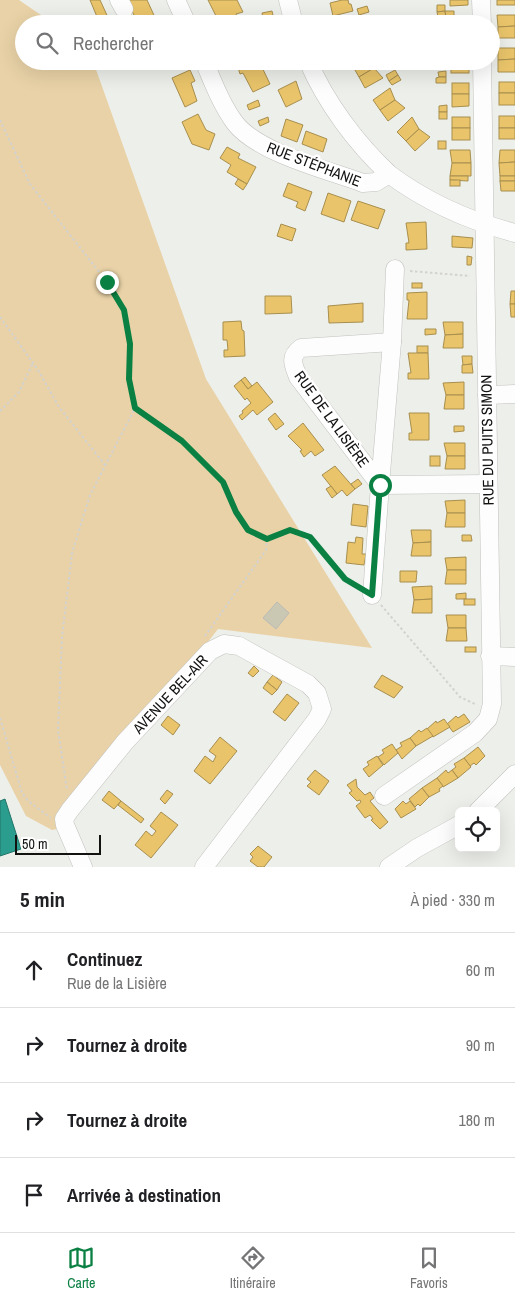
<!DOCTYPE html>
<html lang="fr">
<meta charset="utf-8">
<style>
body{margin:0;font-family:"Archivo Narrow",sans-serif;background:#f2f2f2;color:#202124}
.controls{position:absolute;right:15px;bottom:15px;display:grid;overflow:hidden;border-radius:8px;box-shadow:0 5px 20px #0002}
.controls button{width:45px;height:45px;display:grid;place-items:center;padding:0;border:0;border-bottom:1px solid #e0e0e0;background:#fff;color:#202124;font:25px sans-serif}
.scale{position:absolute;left:15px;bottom:12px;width:86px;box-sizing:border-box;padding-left:5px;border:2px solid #121311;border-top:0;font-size:14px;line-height:18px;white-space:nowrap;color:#121311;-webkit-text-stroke:4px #fff;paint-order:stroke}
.stop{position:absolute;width:15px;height:15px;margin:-11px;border:4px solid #0b8043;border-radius:50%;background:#fff}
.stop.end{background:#0b8043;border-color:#fff;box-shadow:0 1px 5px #0008}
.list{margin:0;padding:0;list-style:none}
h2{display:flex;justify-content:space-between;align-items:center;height:65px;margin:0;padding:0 20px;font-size:21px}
h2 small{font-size:16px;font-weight:400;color:#757577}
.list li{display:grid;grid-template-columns:32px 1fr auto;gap:15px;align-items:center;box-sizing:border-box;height:75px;padding:0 20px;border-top:1px solid #e0e0e0}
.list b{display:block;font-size:19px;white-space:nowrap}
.list p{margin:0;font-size:16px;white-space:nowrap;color:#757577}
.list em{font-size:16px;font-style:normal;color:#757577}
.icon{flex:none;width:28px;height:28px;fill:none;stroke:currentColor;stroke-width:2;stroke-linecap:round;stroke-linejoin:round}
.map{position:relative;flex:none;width:515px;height:867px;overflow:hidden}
.search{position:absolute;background:#fff;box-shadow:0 5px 20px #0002;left:15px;right:15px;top:15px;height:55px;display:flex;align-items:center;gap:12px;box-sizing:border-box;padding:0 18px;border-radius:28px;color:#757577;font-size:19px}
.sheet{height:365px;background:#fff}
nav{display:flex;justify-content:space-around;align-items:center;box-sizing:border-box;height:70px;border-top:1px solid #e0e0e0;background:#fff;font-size:14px;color:#757577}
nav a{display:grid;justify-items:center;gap:2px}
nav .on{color:#0b8043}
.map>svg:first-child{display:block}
.green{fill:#e9d2a7}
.homes{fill:#e9c46a;stroke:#a88f4f}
.schools{fill:#2a9d8f;stroke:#237469}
.building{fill:#cac7b3;stroke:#babbb7}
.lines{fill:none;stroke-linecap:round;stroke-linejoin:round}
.minor-casing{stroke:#c1c2bf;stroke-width:19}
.path{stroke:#d2d2d1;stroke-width:2;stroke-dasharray:2.5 2.5;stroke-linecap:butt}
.minor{stroke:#fcfdfc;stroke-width:18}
.route{stroke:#0b8043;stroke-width:6}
.labels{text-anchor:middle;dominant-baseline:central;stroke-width:5;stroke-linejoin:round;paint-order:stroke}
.street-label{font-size:15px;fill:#121311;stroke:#fff}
</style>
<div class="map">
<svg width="515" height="867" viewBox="0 0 515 867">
<rect width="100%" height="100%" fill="#edefea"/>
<path class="green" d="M0 0H19L54 24H24V61H93L206 379 372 648 218 629 63 828 52 830 26 816 0 765Z"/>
<g class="homes">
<path d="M90 0H100L111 24H100Z"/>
<path d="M127 0H147L158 24H138Z"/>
<path d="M208 0H237L243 12 236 14 238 19 232 21 230 17 219 22Z"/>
<path d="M342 0H348L349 4H351L353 11 333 16 330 3Z"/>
<path d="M450 0H468V5L450 6Z"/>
<rect x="497" y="0" width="18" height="5"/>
<path d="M437 5H445V11L437 12Z"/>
<path d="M367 6 369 12 359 15 357 9Z"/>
<path d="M272 11 275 23 264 24 262 13Z"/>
<path d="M445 11 446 17H438L437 12Z"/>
<path d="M445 11H454V16L446 17Z"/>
<path d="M497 15H515V26L498 27Z"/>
<rect x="450" y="16" width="18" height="8"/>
<path d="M515 26V38H498V27Z"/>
<path d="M498 48H515V59L498 60Z"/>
<path d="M515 59V72H498V60Z"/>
<path d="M236 61H259L270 84 253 92 243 73 240 74Z"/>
<path d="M359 61H373L371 62 374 68 359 77 352 65Z"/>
<rect x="451" y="61" width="18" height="12"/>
<path d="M374 68 383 78 365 88 359 77Z"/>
<path d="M190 70 195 81 191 83 197 101 185 107 172 78Z"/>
<path d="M395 70 398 75 389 81 386 75Z"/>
<path d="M446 71V77H439L438 72Z"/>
<path d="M398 75 401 80 392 85 389 81Z"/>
<path d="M439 77H446V83H436V78Z"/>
<path d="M296 81 302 99 286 107 278 90Z"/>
<rect x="499" y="82" width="16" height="11"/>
<rect x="452" y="83" width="17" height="11"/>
<path d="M390 88 395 100 380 110 373 100Z"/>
<rect x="499" y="93" width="16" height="12"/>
<path d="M452 94H469V106L452 107Z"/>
<path d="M258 100 260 106 249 110 247 105Z"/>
<path d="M395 100 405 108 388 121 380 110Z"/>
<path d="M447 105V112H439V106Z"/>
<rect x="439" y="112" width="8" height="7"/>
<path d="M198 114 206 130 215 134 209 150 192 144 182 122Z"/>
<rect x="499" y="116" width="16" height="12"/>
<path d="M268 117 269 122 260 126 258 121Z"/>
<path d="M412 117 419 129 406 141 397 132Z"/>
<rect x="452" y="117" width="18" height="11"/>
<path d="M286 119 303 125 297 142 281 136Z"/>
<rect x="452" y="128" width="18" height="12"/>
<rect x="499" y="128" width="16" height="11"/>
<path d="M419 129 430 137 415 151 406 141Z"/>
<path d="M306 131 327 139 323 152 302 144Z"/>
<rect x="438" y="141" width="8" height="8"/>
<path d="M227 147 240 154 238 158 256 167 247 184 227 172 231 165 220 158Z"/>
<path d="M450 150H470L471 163H452Z"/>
<path d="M500 150H515V162L499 163Z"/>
<path d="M515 162V176H500L499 163Z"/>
<path d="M452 163H471V176H450Z"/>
<path d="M450 176H468V181L450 180Z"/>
<rect x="500" y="176" width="15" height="5"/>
<path d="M238 179 247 184 243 190 235 184Z"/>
<rect x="450" y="180" width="10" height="6"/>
<path d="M500 181H515V191H501Z"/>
<path d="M288 183 312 192 305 211 296 207 298 202 283 196Z"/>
<path d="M328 193 351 201 344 222 321 214Z"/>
<path d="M358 201 385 210 378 229 351 220Z"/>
<path d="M426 222 427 249 406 250V243H409L406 223Z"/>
<path d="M281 224 296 229 292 241 277 236Z"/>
<path d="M452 236 473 238 472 248 452 247Z"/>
<path d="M467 256 472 257 471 265H467Z"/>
<rect x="412" y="283" width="10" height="5"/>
<path d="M511 291H515V304H510Z"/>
<path d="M427 292V319H407L409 300H407V293Z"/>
<path d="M265 296H291L292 313 265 314Z"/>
<path d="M363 303V322L329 323 328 306Z"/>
<path d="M510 304H515V317H511Z"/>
<path d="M241 321 242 330 244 331 245 356 224 357V350H228L227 340H223V322Z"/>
<path d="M443 322H463V334L445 335Z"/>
<path d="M425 329H436V334L425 335Z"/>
<path d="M463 334V348H443L445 335Z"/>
<rect x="417" y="346" width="11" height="7"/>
<path d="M408 353H428L429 379H408V373H411Z"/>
<path d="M462 356H472V364L463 365Z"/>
<path d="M472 364 473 373H462V365Z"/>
<path d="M245 377 252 386 248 389 241 380Z"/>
<path d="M241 380 248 389 257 382 273 402 257 415 253 410 242 420 239 416 243 413 242 411 251 403 247 398 245 400 234 386Z"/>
<path d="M464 382V395H446L443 383Z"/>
<path d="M446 395H464V409H444Z"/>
<path d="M275 413 284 424 276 430 268 419Z"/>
<path d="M409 413H429V440H409V433H412Z"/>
<path d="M303 423 324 450 315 456 311 451 304 457 300 451 302 450 288 436Z"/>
<path d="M454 426H464V431L454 432Z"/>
<path d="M444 443H465V456H447Z"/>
<rect x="430" y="456" width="10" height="10"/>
<path d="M447 456H465V469H445Z"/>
<path d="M335 466 355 489 347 496 342 490 337 494 322 475Z"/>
<path d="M358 479 362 484 355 489 351 484Z"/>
<path d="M331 486 337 494 332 498 326 489Z"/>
<path d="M465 500V513H447L445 501Z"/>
<path d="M353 504 368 506 366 527 351 525Z"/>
<path d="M447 513H465V527H445Z"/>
<path d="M411 530H431V542L413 543Z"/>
<path d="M462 535H471L472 541H462Z"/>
<path d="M356 537 363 538 362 554H366L364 565 346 563 348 542 355 543Z"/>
<path d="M431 542V556H411L413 543Z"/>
<path d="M466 557V570H447L445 558Z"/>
<path d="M447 570H466V584H445Z"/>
<path d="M400 571H417L416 582H400Z"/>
<path d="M432 586V599L414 600 412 587Z"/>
<path d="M466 593V599H456V594Z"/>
<path d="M432 599V613H412L414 600Z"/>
<rect x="464" y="599" width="11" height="6"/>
<path d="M446 615H466V628H448Z"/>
<path d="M448 628H466L467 641H446Z"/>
<rect x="465" y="647" width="11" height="5"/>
<path d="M254 666 259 671 253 677 248 673Z"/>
<path d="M273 675 282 682 277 690 267 682Z"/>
<path d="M382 675 403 687 394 698 374 687Z"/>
<path d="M267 682 277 690 272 695 263 688Z"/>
<path d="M287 694 299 703 285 721 273 712Z"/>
<path d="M464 714 470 722 453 732 447 724 456 716 458 718Z"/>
<path d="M168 716 180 725 173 735 161 725Z"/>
<path d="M444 719 450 727 433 737 427 729 436 721 437 723Z"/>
<path d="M427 728 433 736 416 746 410 738 419 730 421 732Z"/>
<path d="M220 737 237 751 210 784 194 771 205 756 213 762 216 756 209 751Z"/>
<path d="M410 738 416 746 402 759 396 750 402 746 400 743Z"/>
<path d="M392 744 398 753 384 765 378 757 384 753 382 750Z"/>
<path d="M478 747 485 756 476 765 474 763 470 766 464 758Z"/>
<path d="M377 756 383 765 369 777 363 769 369 765 367 762Z"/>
<path d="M464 758 471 767 458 778 452 770 456 767 454 764Z"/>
<path d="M315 770 329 781 319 795 307 786 311 782 307 779Z"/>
<path d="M446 770 448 773 452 770 458 778 443 787 437 778Z"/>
<path d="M437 778 443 786 439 789 440 791 429 797 422 788Z"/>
<path d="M356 779 357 787 365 795 370 792 374 798 370 801 388 822 380 829 371 820 373 819 370 815 365 818 356 806 361 802 360 800 357 801 349 793 352 791 347 785Z"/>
<path d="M422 788 429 797 420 806 418 804 415 807 409 799Z"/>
<path d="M167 790 173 794 165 804 160 799Z"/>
<path d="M109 791 121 801 114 809 102 800Z"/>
<path d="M121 801 144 819 141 823 118 805Z"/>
<path d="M403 801 406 804 410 801 416 809 401 818 395 809Z"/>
<path d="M161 812 178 825 151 858 135 845 146 831 152 836 156 831 150 826Z"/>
<path d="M258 846 272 857 264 867H258L250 861 253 857 250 854Z"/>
</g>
<path class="schools" d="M5 799 21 849 0 856V801Z"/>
<path class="building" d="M277 602 289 613 276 629 263 618Z"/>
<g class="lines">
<g class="minor-casing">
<g id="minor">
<path d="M119 0 124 9"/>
<path d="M176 0 187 24"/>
<path d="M288 0 294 24"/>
<path d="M481 0 482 24"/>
<path d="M204 61C213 82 221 104 235 123 258 153 328 170 363 183L376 182 389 174C428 203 469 221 515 233"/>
<path d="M308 61C326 103 356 143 389 174"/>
<path d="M392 342 395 269"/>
<path d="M487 395 515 394"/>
<path d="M372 595 380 485 298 377C293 364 289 357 301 348L392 342 380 485 488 484"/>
<path d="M490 656 515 657"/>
<path d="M384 796 475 733 488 719 492 704 482 61"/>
<path d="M478 811 515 774"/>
<path d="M83 867 65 825 64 819 70 810 125 742 210 651 224 644 239 646 308 684 317 693 322 709 317 719 204 867"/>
<path d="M389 867 417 848 459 825"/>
</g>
</g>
<g class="path">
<path d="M0 120 30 184 107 282 124 310 130 344 129 379 135 408 90 495 72 553 62 637 58 730 67 790"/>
<path d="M410 271 470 276"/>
<path d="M0 317 38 370 59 407 105 465"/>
<path d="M135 408 182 441 223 482 236 512 248 530 267 539 266 550 205 636"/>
<path d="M0 411 19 392 33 363"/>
<path d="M267 539 290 531 310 537 345 579 358 587"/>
<path d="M381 605 460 697 477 705"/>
<path d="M0 718 22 793 28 801 51 818"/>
</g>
<use href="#minor" class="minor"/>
</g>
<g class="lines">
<path class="route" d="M107 282 124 310 130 344 129 379 135 408 182 441 223 482 236 512 248 530 267 539 290 530 310 537 345 579 372 595 380 485"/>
</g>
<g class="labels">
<g class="street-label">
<text transform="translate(314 164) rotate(21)">RUE STÉPHANIE</text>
<text transform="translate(332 419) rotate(54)">RUE DE LA LISIÈRE</text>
<text transform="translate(487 440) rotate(-91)">RUE DU PUITS SIMON</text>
<text transform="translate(170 694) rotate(-47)">AVENUE BEL-AIR</text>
</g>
</g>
</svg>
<div class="controls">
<button><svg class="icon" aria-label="locate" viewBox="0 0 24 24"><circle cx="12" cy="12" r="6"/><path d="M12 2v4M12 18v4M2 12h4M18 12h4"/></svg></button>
</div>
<div class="scale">50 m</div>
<div class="stop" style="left:380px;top:485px"></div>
<div class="stop end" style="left:107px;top:282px"></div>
<div class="search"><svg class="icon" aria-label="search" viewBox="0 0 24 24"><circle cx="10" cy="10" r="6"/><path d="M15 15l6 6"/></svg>Rechercher</div>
</div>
<section class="sheet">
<h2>5 min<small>À pied · 330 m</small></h2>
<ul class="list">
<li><svg class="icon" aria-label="ahead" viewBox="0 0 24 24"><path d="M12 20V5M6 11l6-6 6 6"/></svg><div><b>Continuez</b><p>Rue de la Lisière</p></div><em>60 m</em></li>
<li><svg class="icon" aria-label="right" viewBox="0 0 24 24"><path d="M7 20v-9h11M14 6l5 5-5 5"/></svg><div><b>Tournez à droite</b></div><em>90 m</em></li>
<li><svg class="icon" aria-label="right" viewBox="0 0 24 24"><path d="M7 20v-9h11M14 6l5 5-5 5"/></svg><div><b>Tournez à droite</b></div><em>180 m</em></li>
<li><svg class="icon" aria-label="arrive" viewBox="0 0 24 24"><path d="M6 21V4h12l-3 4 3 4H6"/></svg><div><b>Arrivée à destination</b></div></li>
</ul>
</section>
<nav>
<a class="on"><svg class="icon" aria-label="map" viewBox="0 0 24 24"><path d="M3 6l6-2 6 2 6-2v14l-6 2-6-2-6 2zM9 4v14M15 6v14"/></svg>Carte</a>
<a><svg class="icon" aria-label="directions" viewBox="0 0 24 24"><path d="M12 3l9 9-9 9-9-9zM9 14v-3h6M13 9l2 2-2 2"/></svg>Itinéraire</a>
<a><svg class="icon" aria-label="saved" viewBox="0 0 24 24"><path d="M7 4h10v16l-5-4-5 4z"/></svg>Favoris</a>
</nav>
